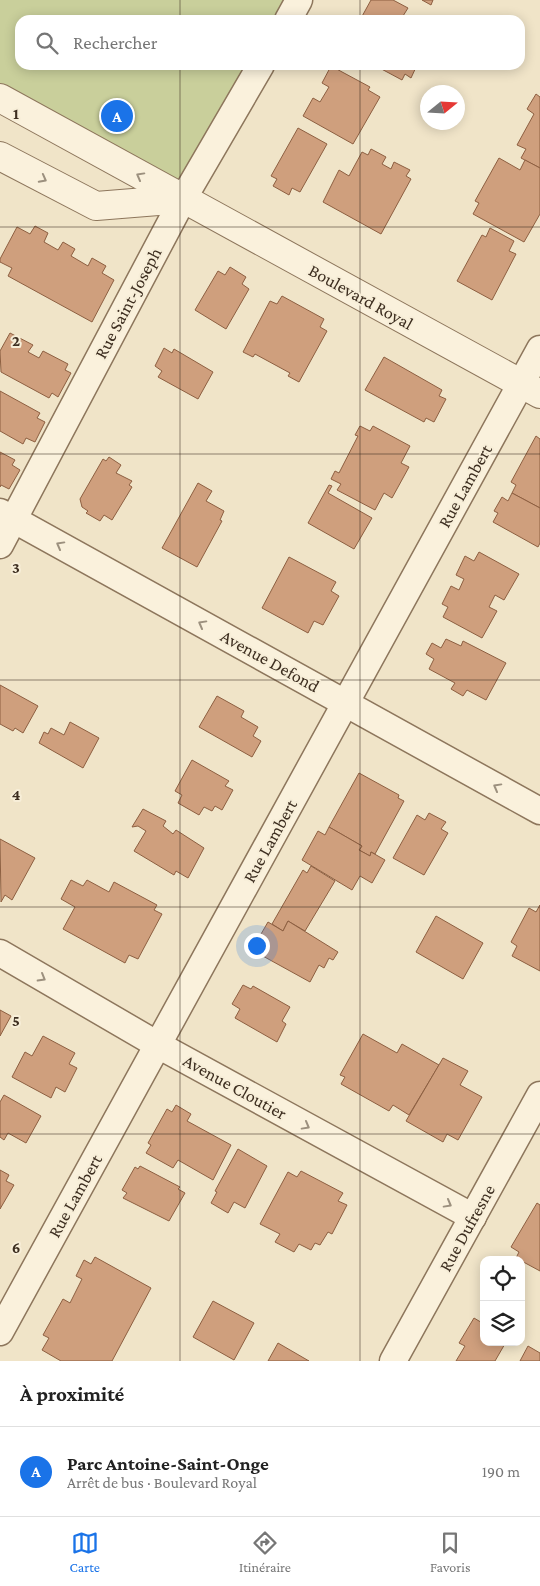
<!DOCTYPE html>
<html lang="fr">
<meta charset="utf-8">
<style>
body{margin:0;font-family:"Crimson Pro",serif;background:#f6f6f6;color:#222}
.controls{position:absolute;right:15px;bottom:15px;display:grid;overflow:hidden;border-radius:10px;box-shadow:0 2px 12px #0003}
.controls button{width:45px;height:45px;display:grid;place-items:center;padding:0;border:0;border-bottom:1px solid #e0e0e0;background:#fff;color:#222;font:25px sans-serif}
.compass{position:absolute;left:420px;top:85px;width:45px;height:45px;border-radius:50%;background:#fff;box-shadow:0 2px 12px #0003;rotate:72deg}
.you{position:absolute;left:256px;top:945px;width:18px;height:18px;margin:-12px;border:4px solid #fff;border-radius:50%;background:#1a73e8;box-shadow:0 0 0 8px #1a73e833}
.badge{display:grid;place-items:center;width:32px;height:32px;border-radius:50%;background:#1a73e8;color:#fff;font-size:16px;font-weight:700}
.pin{position:absolute;translate:-50% -50%;border:2px solid #fff;box-shadow:0 1px 5px #0006}
.list{margin:0;padding:0;list-style:none}
h2{display:flex;justify-content:space-between;align-items:center;height:65px;margin:0;padding:0 20px;font-size:21px}
h2 small{font-size:16px;font-weight:400;color:#767676}
.list li{display:grid;grid-template-columns:32px 1fr auto;gap:15px;align-items:center;box-sizing:border-box;height:90px;padding:0 20px;border-top:1px solid #e0e0e0}
.list b{display:block;font-size:19px;white-space:nowrap}
.list p{margin:0;font-size:16px;white-space:nowrap;color:#767676}
.list em{font-size:16px;font-style:normal;color:#767676}
.icon{flex:none;width:28px;height:28px;fill:none;stroke:currentColor;stroke-width:2;stroke-linecap:round;stroke-linejoin:round}
.map{position:relative;flex:none;width:540px;height:1361px;overflow:hidden}
.search{position:absolute;background:#fff;box-shadow:0 2px 12px #0003;left:15px;right:15px;top:15px;height:55px;display:flex;align-items:center;gap:12px;box-sizing:border-box;padding:0 18px;border-radius:15px;color:#767676;font-size:19px}
.sheet{height:155px;background:#fff}
nav{display:flex;justify-content:space-around;align-items:center;box-sizing:border-box;height:70px;border-top:1px solid #e0e0e0;background:#fff;font-size:14px;color:#767676}
nav a{display:grid;justify-items:center;gap:2px}
nav .on{color:#1a73e8}
.map>svg:first-child{display:block}
.green{fill:#c9cf9b}
.building{fill:#cf9f7d;stroke:#8d5f41}
.lines{fill:none;stroke-linecap:round;stroke-linejoin:round}
.minor-casing{stroke:#8d765c;stroke-width:29}
.tertiary-casing{stroke:#8d765c;stroke-width:30}
.minor{stroke:#faf1dc;stroke-width:26}
.tertiary{stroke:#faf1dc;stroke-width:28}
.oneway{stroke:#9c907e}
.grid{fill:none;stroke:#3d2e20;stroke-width:1;stroke-opacity:0.55}
.labels{text-anchor:middle;dominant-baseline:central;stroke-width:4;stroke-linejoin:round;paint-order:stroke}
.street-label{font-size:18px;fill:#3d2e20;stroke:#f7eed8}
.grid-label{font-size:16px;text-anchor:middle;font-weight:bold;fill:#3d2e20;stroke:#f7eed8;stroke-width:4;stroke-linejoin:round;paint-order:stroke}
</style>
<div class="map">
<svg width="540" height="1361" viewBox="0 0 540 1361">
<rect width="100%" height="100%" fill="#f0e4c8"/>
<path class="green" d="M0 0H299L288 20H20V65H261L183 199 0 104Z"/>
<g class="building">
<path d="M371 0H393L408 8 403 16 409 20H360Z"/>
<path d="M422 0H433L431 5Z"/>
<path d="M374 65H417L411 78 405 74 402 80Z"/>
<path d="M331 66 370 87 368 90 380 97 353 144 303 116 313 98 320 102 329 87 322 83Z"/>
<path d="M536 94 540 97V168L521 158 526 149 517 145 534 114 527 109Z"/>
<path d="M298 128 327 144 300 192 292 188 289 195 273 186 277 179 271 176Z"/>
<path d="M371 149 386 157 382 164 391 169 394 162 410 170 406 176 411 179 381 234 323 202 339 170 349 176 362 152 368 155Z"/>
<path d="M499 158 520 170 525 160 540 168V214L524 242 473 214 479 203 475 201Z"/>
<path d="M35 226 48 233 44 242 58 250 63 242 75 249 71 256 88 266 92 258 106 266 102 273 114 280 92 322 8 276 12 268 0 262V259L17 227 30 234Z"/>
<path d="M490 228 514 241 509 251 516 254 492 300 457 281 482 235 486 237Z"/>
<path d="M230 267 246 277 242 284 249 289 226 329 195 310 218 271 225 275Z"/>
<path d="M282 296 324 319 320 327 327 331 299 382 288 376 290 373 255 354 253 357 243 352 270 301 277 304Z"/>
<path d="M10 333 33 345 28 352 39 358 43 351 68 364 65 370 71 373 58 397 52 393 49 398 1 372 0 351Z"/>
<path d="M164 348 172 353 174 349 213 372 198 399 158 377 162 371 155 366Z"/>
<path d="M384 357 442 390 439 396 446 399 434 422 426 418 424 422 365 390Z"/>
<path d="M0 391 40 413 37 418 45 422 35 442 26 438 23 444 0 431Z"/>
<path d="M360 426 370 431 373 426 410 446 401 463 409 467 392 498 384 493 375 510 337 490 341 484 331 479 335 471 339 473 358 436 355 435Z"/>
<path d="M536 436 540 439V508L512 493 516 485 511 482Z"/>
<path d="M0 452 15 460 12 465 20 470 9 489 1 485 0 487Z"/>
<path d="M109 457 121 465 116 473 132 481 129 485 132 487 112 520 104 515 100 521 86 513 88 511 82 507 80 499 103 459 106 461Z"/>
<path d="M198 483 212 491 206 501 224 511 220 520 222 521 197 567 162 548Z"/>
<path d="M329 485 332 486 328 493 372 518 354 549 308 523Z"/>
<path d="M512 493 540 508V543L538 547 493 522 498 513 494 511 502 497 508 501Z"/>
<path d="M479 552 519 574 504 600 495 595 489 607 497 611 482 638 443 617 448 607 442 604 451 586 459 590 464 579 456 575 465 556 474 561Z"/>
<path d="M289 557 336 582 331 591 339 596 323 625 314 621 308 633 262 608Z"/>
<path d="M446 639 461 646 463 641 506 663 486 700 467 690 463 696 451 689 455 683 429 669 434 659 426 654 432 643 441 648Z"/>
<path d="M0 685 38 706 23 733 15 728 13 731 0 724Z"/>
<path d="M217 696 244 711 241 717 258 727 253 736 261 741 252 757 199 727Z"/>
<path d="M70 722 99 738 83 768 39 743 44 732 48 734 51 728 64 735Z"/>
<path d="M192 760 229 781 225 786 233 790 222 810 215 806 212 811 204 807 199 815 178 803 182 795 175 791Z"/>
<path d="M359 773 399 795 398 798 404 801 375 854 371 852 370 856 359 850 362 846 329 827Z"/>
<path d="M143 809 166 821 163 826 173 834 176 830 204 848 188 878 176 871 174 875 134 851 146 831 138 826 132 827Z"/>
<path d="M429 813 446 822 441 829 448 833 424 875 393 858 417 815 425 820Z"/>
<path d="M329 827 362 846 359 850 370 856 371 852 385 860 372 883 360 876 352 890 302 860 318 831 325 835Z"/>
<path d="M0 839 35 858 12 900 5 895 1 902Z"/>
<path d="M311 866 335 881 305 931 288 921 283 931 272 924 303 870 307 873Z"/>
<path d="M71 880 83 886 87 880 109 892 114 882 157 905 154 910 162 914 138 959 129 955 125 963 63 929 75 907 61 899Z"/>
<path d="M540 905V971L512 956 517 946 511 942 529 908 536 912Z"/>
<path d="M436 916 483 943 463 979 416 952Z"/>
<path d="M288 921 338 952 333 960 329 958 324 968 319 965 310 982 261 955 263 951 254 946 268 922 283 931Z"/>
<path d="M243 985 251 989 253 986 290 1007 282 1021 286 1024 277 1042 235 1018 240 1009 232 1004Z"/>
<path d="M0 1010 11 1016 0 1036Z"/>
<path d="M363 1034 397 1053 402 1044 439 1065 409 1115 393 1105 389 1111 341 1084 345 1077 340 1075Z"/>
<path d="M43 1036 75 1053 69 1064 77 1068 65 1092 56 1087 51 1098 12 1077 25 1052 32 1056Z"/>
<path d="M443 1058 468 1071 460 1085 482 1097 458 1140 447 1134 443 1142 406 1121Z"/>
<path d="M4 1095 41 1116 26 1143 8 1133 4 1140 0 1137V1102Z"/>
<path d="M176 1105 191 1114 187 1121 231 1145 213 1180 178 1160 173 1168 146 1153 151 1145 148 1143 167 1109 172 1112Z"/>
<path d="M238 1149 267 1166 245 1208 234 1202 228 1213 211 1203 217 1192 215 1191Z"/>
<path d="M140 1166 180 1187 178 1189 185 1193 169 1221 123 1198 127 1193 122 1190 135 1167 138 1169Z"/>
<path d="M0 1170 9 1175 6 1181 14 1185 0 1209Z"/>
<path d="M301 1171 343 1193 338 1201 347 1205 332 1234 328 1232 320 1245 315 1243 311 1250 299 1244 294 1252 275 1242 280 1234 260 1224 288 1172 297 1177Z"/>
<path d="M537 1203 540 1205V1271L516 1258 519 1252 511 1247Z"/>
<path d="M95 1257 151 1288 112 1361H61L42 1350 49 1338 43 1335 63 1299 70 1303 82 1279 76 1276 84 1260 91 1264Z"/>
<path d="M213 1301 254 1323 234 1360 193 1337Z"/>
<path d="M474 1318 484 1324V1342H506L495 1361H456L465 1346 459 1343Z"/>
<path d="M278 1343 309 1361H268Z"/>
<path d="M528 1346 540 1353V1361H520Z"/>
</g>
<g class="lines">
<g class="minor-casing">
<g id="minor">
<path d="M288 20 299 0"/>
<path d="M0 512 540 811"/>
<path d="M0 545 183 199 261 65"/>
<path d="M0 953 158 1045 473 1217"/>
<path d="M0 1332 540 349"/>
<path d="M393 1361 540 1095"/>
</g>
</g>
<g class="tertiary-casing">
<g id="tertiary">
<path d="M0 98 540 394"/>
<path d="M0 156 96 206 183 199"/>
</g>
</g>
<use href="#minor" class="minor"/>
<use href="#tertiary" class="tertiary"/>
</g>
<defs><path id="oneway-chevron" d="M-2-3.5L2.5 0L-2 3.5" fill="none" stroke-width="1.6" stroke-linecap="round" stroke-linejoin="round" transform="scale(1.25)"/></defs>
<g class="oneway">
<use href="#oneway-chevron" transform="translate(140 176) rotate(-151)"/>
<use href="#oneway-chevron" transform="translate(43 179) rotate(28)"/>
<use href="#oneway-chevron" transform="translate(60 545) rotate(-151)"/>
<use href="#oneway-chevron" transform="translate(202 624) rotate(-151)"/>
<use href="#oneway-chevron" transform="translate(497 787) rotate(-151)"/>
<use href="#oneway-chevron" transform="translate(42 978) rotate(30)"/>
<use href="#oneway-chevron" transform="translate(306 1126) rotate(29)"/>
<use href="#oneway-chevron" transform="translate(448 1204) rotate(29)"/>
</g>
<path class="grid" d="M180 0V20M360 0V20M180 65V1361M360 65V1361M0 227H540M0 454H540M0 680H540M0 907H540M0 1134H540"/>
<g class="labels">
<g class="street-label">
<text transform="translate(361 297) rotate(29)">Boulevard Royal</text>
<text transform="translate(128 303) rotate(-62)">Rue Saint-Joseph</text>
<text transform="translate(465 486) rotate(-61)">Rue Lambert</text>
<text transform="translate(270 661) rotate(29)">Avenue Defond</text>
<text transform="translate(270 841) rotate(-61)">Rue Lambert</text>
<text transform="translate(235 1087) rotate(29)">Avenue Cloutier</text>
<text transform="translate(75 1196) rotate(-61)">Rue Lambert</text>
<text transform="translate(467 1228) rotate(-61)">Rue Dufresne</text>
</g>
</g>
<g class="grid-label">
<text x="16" y="119">1</text>
<text x="16" y="346">2</text>
<text x="16" y="573">3</text>
<text x="16" y="800">4</text>
<text x="16" y="1026">5</text>
<text x="16" y="1253">6</text>
</g>
</svg>
<div class="controls">
<button><svg class="icon" aria-label="locate" viewBox="0 0 24 24"><circle cx="12" cy="12" r="6"/><path d="M12 2v4M12 18v4M2 12h4M18 12h4"/></svg></button>
<button><svg class="icon" aria-label="layers" viewBox="0 0 24 24"><path d="M12 4l9 5-9 5-9-5zM3 14l9 5 9-5"/></svg></button>
</div>
<svg class="compass" viewBox="-18 -18 36 36"><path d="M0-13l5 13h-10z" fill="#e53935"/><path d="M0 13l5-13h-10z" fill="#767676"/></svg>
<div class="you"></div>
<div class="pin badge" style="left:117px;top:116px">A</div>
<div class="search"><svg class="icon" aria-label="search" viewBox="0 0 24 24"><circle cx="10" cy="10" r="6"/><path d="M15 15l6 6"/></svg>Rechercher</div>
</div>
<section class="sheet">
<h2>À proximité<small></small></h2>
<ul class="list">
<li><span class="badge">A</span><div><b>Parc Antoine-Saint-Onge</b><p>Arrêt de bus · Boulevard Royal</p></div><em>190 m</em></li>
</ul>
</section>
<nav>
<a class="on"><svg class="icon" aria-label="map" viewBox="0 0 24 24"><path d="M3 6l6-2 6 2 6-2v14l-6 2-6-2-6 2zM9 4v14M15 6v14"/></svg>Carte</a>
<a><svg class="icon" aria-label="directions" viewBox="0 0 24 24"><path d="M12 3l9 9-9 9-9-9zM9 14v-3h6M13 9l2 2-2 2"/></svg>Itinéraire</a>
<a><svg class="icon" aria-label="saved" viewBox="0 0 24 24"><path d="M7 4h10v16l-5-4-5 4z"/></svg>Favoris</a>
</nav>
